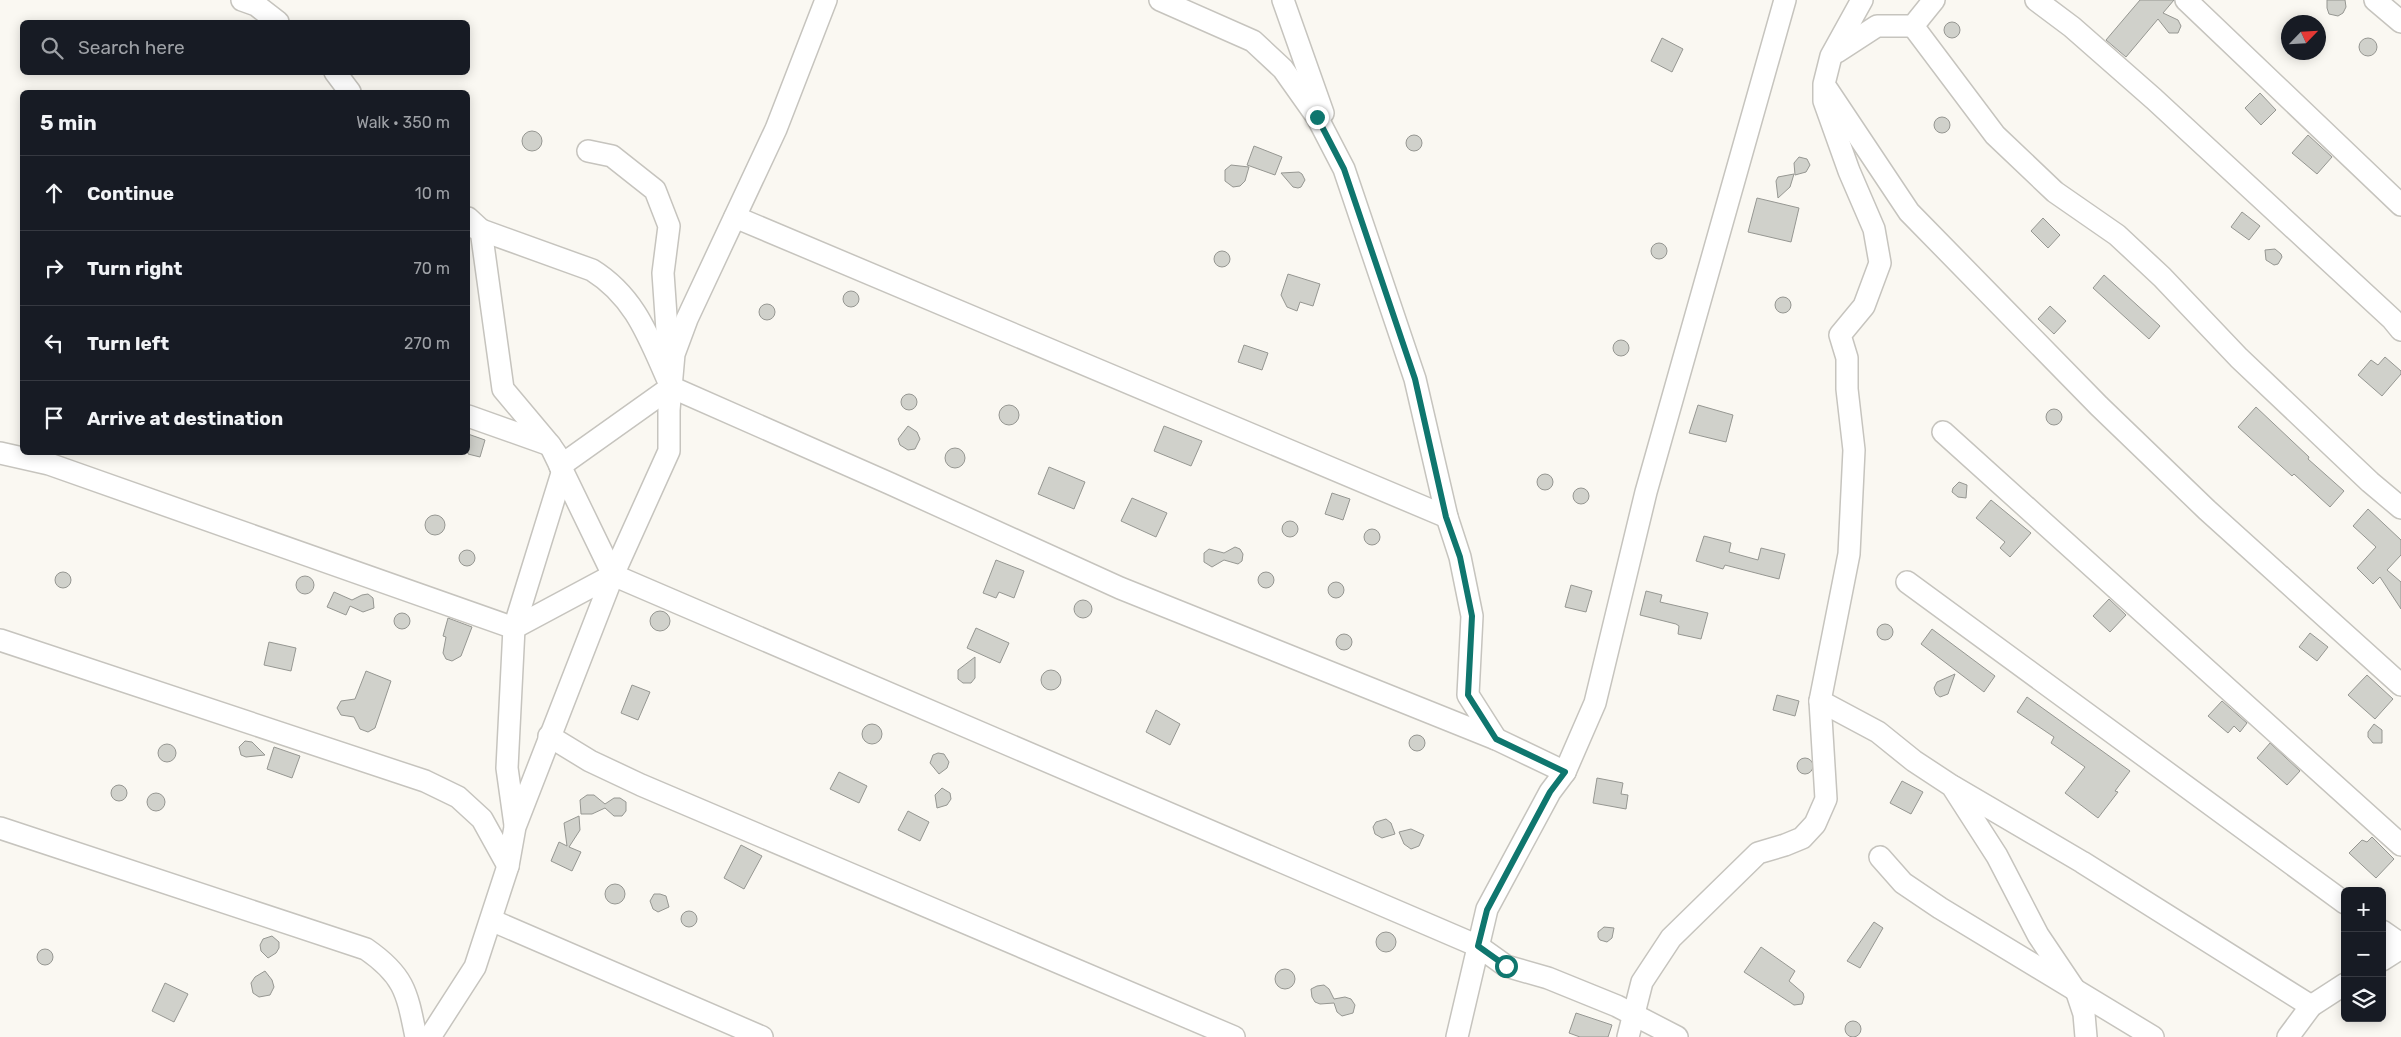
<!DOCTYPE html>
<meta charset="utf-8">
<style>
body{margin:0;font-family:Rubik,sans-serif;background:#242831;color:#f1f3f6}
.controls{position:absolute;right:15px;bottom:15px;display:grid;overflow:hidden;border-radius:8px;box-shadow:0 2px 12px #0003}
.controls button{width:45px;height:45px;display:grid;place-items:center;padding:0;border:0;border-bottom:1px solid #363941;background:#171b24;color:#f1f3f6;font:25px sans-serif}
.compass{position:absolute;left:2281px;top:15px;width:45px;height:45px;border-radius:50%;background:#171b24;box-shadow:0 2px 12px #0003;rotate:65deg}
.stop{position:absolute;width:15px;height:15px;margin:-11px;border:4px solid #0f766e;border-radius:50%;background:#fff}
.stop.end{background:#0f766e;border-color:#fff;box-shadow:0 1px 5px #0008}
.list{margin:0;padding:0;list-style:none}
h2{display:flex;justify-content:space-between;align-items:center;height:65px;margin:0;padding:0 20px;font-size:21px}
h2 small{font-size:16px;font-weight:400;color:#9ea1a6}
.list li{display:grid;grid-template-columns:32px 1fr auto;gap:15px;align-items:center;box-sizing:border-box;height:75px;padding:0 20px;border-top:1px solid #363941}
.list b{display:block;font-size:19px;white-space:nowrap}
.list em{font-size:16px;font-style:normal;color:#9ea1a6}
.icon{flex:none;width:28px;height:28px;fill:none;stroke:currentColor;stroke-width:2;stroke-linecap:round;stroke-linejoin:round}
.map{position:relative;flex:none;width:2401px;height:1037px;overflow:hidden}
.search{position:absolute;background:#171b24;box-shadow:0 2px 12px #0003;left:20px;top:20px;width:450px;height:55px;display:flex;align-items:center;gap:12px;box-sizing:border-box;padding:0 18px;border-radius:8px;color:#9ea1a6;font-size:19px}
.panel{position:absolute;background:#171b24;box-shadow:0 2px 12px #0003;left:20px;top:90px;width:450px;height:365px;border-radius:8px}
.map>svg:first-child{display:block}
.building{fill:#d0d1cb;stroke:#969792}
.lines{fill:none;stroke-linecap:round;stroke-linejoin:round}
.minor-casing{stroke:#c6c4be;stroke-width:24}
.minor{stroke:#fff;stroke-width:21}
.route{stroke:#0f766e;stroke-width:6}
</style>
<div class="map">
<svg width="2401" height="1037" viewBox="0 0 2401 1037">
<rect width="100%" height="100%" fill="#faf8f2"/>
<g class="building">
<path d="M2140 0H2174L2163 13 2178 20 2181 26 2178 33H2169L2158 19 2126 57 2106 40Z"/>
<path d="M2327 0H2345L2346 7 2343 13 2338 16 2329 14 2327 8Z"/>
<circle cx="1952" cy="30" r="8"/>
<path d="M1662 38 1683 49 1672 72 1651 61Z"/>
<circle cx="2368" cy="47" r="9"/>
<path d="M2260 93 2276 110 2261 125 2245 108Z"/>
<circle cx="1942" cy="125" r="8"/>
<circle cx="532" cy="141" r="10"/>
<path d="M2308 135 2332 157 2317 174 2292 153Z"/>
<circle cx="1414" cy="143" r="8"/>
<path d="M1254 146 1282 157 1275 175 1247 165Z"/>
<path d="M1799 157 1807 159 1810 165 1806 172 1795 175 1794 163Z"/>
<path d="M1231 165 1249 167 1245 181 1240 186 1233 187 1225 181V170Z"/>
<path d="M1299 172 1302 174 1305 180 1301 187 1298 188 1293 187 1281 173Z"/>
<path d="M1794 174 1790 187 1778 198 1776 181 1778 177Z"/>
<path d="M1757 198 1799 208 1791 242 1748 232Z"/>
<path d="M2242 212 2260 226 2249 240 2231 227Z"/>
<path d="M2043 218 2060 235 2048 248 2031 231Z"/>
<circle cx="1659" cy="251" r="8"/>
<path d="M2275 249 2281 254 2282 257 2278 264 2274 265 2266 260 2265 250Z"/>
<circle cx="1222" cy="259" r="8"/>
<path d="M1288 274 1320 284 1313 306 1300 302 1297 311 1287 307 1281 295Z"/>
<path d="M2104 275 2160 326 2149 339 2093 288Z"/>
<circle cx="851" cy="299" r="8"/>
<circle cx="1783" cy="305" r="8"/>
<circle cx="767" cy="312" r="8"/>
<path d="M2050 306 2066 321 2054 334 2038 319Z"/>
<circle cx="1621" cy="348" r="8"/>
<path d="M1244 345 1268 353 1262 370 1238 362Z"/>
<path d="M2385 357 2401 371V374L2382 396 2358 375 2371 360 2378 365Z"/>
<circle cx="909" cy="402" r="8"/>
<path d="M1698 405 1733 415 1726 442 1689 433Z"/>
<circle cx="1009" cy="415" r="10"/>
<path d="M2256 407 2309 457 2308 459 2344 491 2330 507 2294 474 2292 476 2238 427Z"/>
<circle cx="2054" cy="417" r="8"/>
<path d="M908 426 917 432 920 439 915 449 908 450 900 445 898 439Z"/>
<path d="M1164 426 1202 441 1191 466 1154 451Z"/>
<path d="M468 434 485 440 480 457 468 454Z"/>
<circle cx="955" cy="458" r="10"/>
<path d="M1049 467 1085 482 1074 509 1038 494Z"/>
<circle cx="1545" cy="482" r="8"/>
<path d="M1959 482 1967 485 1966 498 1958 497 1952 492 1953 488Z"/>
<circle cx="1581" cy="496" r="8"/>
<path d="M1332 493 1350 499 1343 520 1325 514Z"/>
<path d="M1132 498 1167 513 1156 537 1121 521Z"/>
<path d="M1991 500 2031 533 2010 557 2000 548 2005 542 1976 518Z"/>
<path d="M2368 509 2401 540V555L2387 570 2401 582V609L2380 577 2373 584 2357 568 2376 547 2353 526Z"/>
<circle cx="435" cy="525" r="10"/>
<circle cx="1290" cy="529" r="8"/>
<circle cx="1372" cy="537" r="8"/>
<path d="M1704 536 1731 543 1729 552 1758 560 1761 548 1785 554 1779 579 1725 565 1723 569 1696 561Z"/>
<path d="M1235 547 1240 549 1243 554 1242 561 1238 564 1224 560 1212 567 1204 562V553L1209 549 1224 553Z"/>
<circle cx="467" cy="558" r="8"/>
<path d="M996 560 1024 571 1014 598 999 592 996 598 983 593Z"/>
<circle cx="63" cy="580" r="8"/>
<circle cx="1266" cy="580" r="8"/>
<circle cx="305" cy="585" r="9"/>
<circle cx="1336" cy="590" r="8"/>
<path d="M1571 585 1592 591 1586 612 1565 607Z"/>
<path d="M1646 591 1662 595 1660 602 1708 613 1701 639 1678 634 1679 626 1676 624 1640 615Z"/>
<path d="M334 592 352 600 362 595 368 594 373 598 374 608 363 612 350 606 346 615 327 607Z"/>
<path d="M2109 599 2126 615 2110 632 2093 616Z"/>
<circle cx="1083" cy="609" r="9"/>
<circle cx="660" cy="621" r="10"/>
<circle cx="402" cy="621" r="8"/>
<path d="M448 618 472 627 461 656 452 661 446 659 443 653 446 637 443 636Z"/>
<circle cx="1885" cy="632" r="8"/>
<path d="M976 628 1009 643 1000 663 967 648Z"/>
<path d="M1932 629 1995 676 1984 692 1921 644Z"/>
<path d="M2310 633 2328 647 2317 661 2299 647Z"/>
<circle cx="1344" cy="642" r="8"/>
<path d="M269 642 296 648 291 671 264 665Z"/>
<path d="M975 657V678L971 683H963L958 679V670Z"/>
<circle cx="1051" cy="680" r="10"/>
<path d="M366 671 391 681 375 728 368 732 360 729 354 717 341 715 337 708 341 701 355 699Z"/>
<path d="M1955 674 1948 694 1940 697 1936 694 1934 688 1937 682Z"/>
<path d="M2367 675 2393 699 2375 719 2348 695Z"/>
<path d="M632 685 650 692 638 720 621 713Z"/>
<path d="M1777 695 1799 701 1795 716 1773 710Z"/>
<path d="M2027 697 2130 771 2115 791 2118 792 2098 818 2065 793 2085 767 2051 743 2054 737 2017 712Z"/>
<path d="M2222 701 2247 723 2240 732 2234 726 2228 733 2208 716Z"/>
<path d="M1156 710 1180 724 1170 745 1146 732Z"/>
<path d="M2374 724 2382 730V743H2373L2368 737V732Z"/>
<circle cx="872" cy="734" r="10"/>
<circle cx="1417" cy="743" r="8"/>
<path d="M245 741 252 742 265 755 246 757 241 755 239 747Z"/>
<path d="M2270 743 2300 771 2287 785 2257 758Z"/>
<circle cx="167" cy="753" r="9"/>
<path d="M274 747 300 756 292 778 267 769Z"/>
<path d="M938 753 944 754 949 762 947 768 939 774 930 763 933 755Z"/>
<circle cx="1805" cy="766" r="8"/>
<path d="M839 772 867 786 859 803 830 789Z"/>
<path d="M1597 778 1623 783 1621 794 1628 795 1626 809 1593 803Z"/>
<path d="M1902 781 1923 792 1911 814 1890 803Z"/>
<circle cx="119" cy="793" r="8"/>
<path d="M942 788 950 793 951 799 947 805 937 808 935 795Z"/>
<circle cx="156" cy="802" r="9"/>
<path d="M587 795H594L605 804 614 798H620L626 802V811L622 816H614L605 808 592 814H581L580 800Z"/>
<path d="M908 811 929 822 920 841 898 830Z"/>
<path d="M579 816 580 830 569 847 581 852 572 871 551 861 559 842 567 846 564 823Z"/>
<path d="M1386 819 1391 823 1395 834 1382 838 1375 834 1373 827 1376 822Z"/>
<path d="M1411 829 1424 835 1419 846 1411 849 1404 844 1399 832Z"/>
<path d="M2372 837 2394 859 2376 878 2349 853 2362 840 2367 842Z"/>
<path d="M741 845 762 856 744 889 724 878Z"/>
<circle cx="615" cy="894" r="10"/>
<path d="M654 894H660L666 896 669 907 658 912 653 909 650 901Z"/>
<circle cx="689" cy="919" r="8"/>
<path d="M1874 922 1883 928 1860 968 1847 961Z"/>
<path d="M1604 927 1614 928 1612 938 1607 942 1600 940 1598 937V932Z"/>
<circle cx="1386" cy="942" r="10"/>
<path d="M272 936 279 942V948L276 953 268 958 261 951 260 945 263 939Z"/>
<path d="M1761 947 1795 971 1789 981 1803 993 1804 997 1802 1004 1794 1005 1744 972Z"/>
<circle cx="45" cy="957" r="8"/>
<circle cx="1285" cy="979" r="10"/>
<path d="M265 971 272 980 274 987 270 995 259 997 253 993 251 983 255 977Z"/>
<path d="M165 983 188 994 174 1022 152 1011Z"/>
<path d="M1324 985 1329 989 1334 999 1345 997 1351 999 1355 1005 1353 1013 1342 1016 1337 1012 1334 1003 1320 1004 1315 1002 1312 997 1311 989 1317 986Z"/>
<path d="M1576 1013 1612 1025 1608 1037H1580L1569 1033Z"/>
<circle cx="1853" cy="1029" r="8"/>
</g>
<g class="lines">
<g class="minor-casing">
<g id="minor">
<path d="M242 0 256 5 278 22"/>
<path d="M1160 0 1253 41 1283 69 1317 117 1344 169 1415 379 1447 517 1460 557 1472 616 1468 695 1496 739"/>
<path d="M1283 0 1323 113"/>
<path d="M2036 0 2072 27 2154 99 2392 319 2401 330"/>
<path d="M2186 0 2401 205"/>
<path d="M2375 0 2401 22"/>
<path d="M1913 26 1995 135 2055 192 2117 235 2162 277 2239 358 2370 482 2401 508"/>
<path d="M1837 52 1877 26H1913L1934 0"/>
<path d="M335 72 350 92"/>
<path d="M1827 89 1909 212 2099 406 2207 510 2401 685"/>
<path d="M588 151 612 156 655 190 669 226 663 273 669 359"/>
<path d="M735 217 1447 517"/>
<path d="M468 218 481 230 503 389 550 445 613 575 1478 946 1506 966 1548 978 1617 1006 1677 1037"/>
<path d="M470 226 592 270C637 298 650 341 671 387L891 484 1120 588 1496 739 1565 772"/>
<path d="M468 416 550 445 559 458 562 473 514 628 507 768 515 825"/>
<path d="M1943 432 2401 845"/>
<path d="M0 453 49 464 514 628 613 575"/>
<path d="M560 466 671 387"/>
<path d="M1907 582 2345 903"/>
<path d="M0 640 425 781 458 797 482 819 508 866"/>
<path d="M1820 701 1878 732 1914 761 1952 786 1997 856 2038 935 2077 993 2084 1014 2086 1037"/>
<path d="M549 736 590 761 641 785 1234 1037"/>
<path d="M1954 787 2082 862 2311 1006"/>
<path d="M0 828 366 949C405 976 407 993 416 1037"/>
<path d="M1880 857 1903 883 1940 908 2153 1037"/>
<path d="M491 920 762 1037"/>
<path d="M2382 931 2401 944"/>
<path d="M2382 960 2401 948"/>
<path d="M430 1037 475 967 508 866 515 827 613 575 669 451V410L674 354 687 319 776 129 826 0"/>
<path d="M1457 1037 1487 909 1550 792 1565 772 1595 703 1646 492 1785 0"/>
<path d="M1628 1037 1642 982 1671 938 1758 853 1785 845 1802 838 1815 824 1826 799 1820 701 1849 554 1854 450 1847 389V358L1840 335 1864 306 1880 263 1874 229 1849 171 1824 101V84L1831 56 1862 0"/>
<path d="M2288 1037 2311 1006 2345 984"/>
</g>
</g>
<use href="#minor" class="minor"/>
</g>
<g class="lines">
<path class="route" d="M1317 117 1344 169 1415 379 1446 517 1460 557 1472 616 1468 695 1496 739 1565 772 1550 792 1487 910 1478 946 1506 966"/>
</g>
</svg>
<div class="controls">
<button>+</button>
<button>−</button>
<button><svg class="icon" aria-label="layers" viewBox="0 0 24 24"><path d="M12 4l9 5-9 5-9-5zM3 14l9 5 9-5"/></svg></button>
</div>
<svg class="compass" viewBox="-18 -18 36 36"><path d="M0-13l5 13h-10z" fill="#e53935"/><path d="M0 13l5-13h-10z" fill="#9ea1a6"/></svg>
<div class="stop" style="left:1506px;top:966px"></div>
<div class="stop end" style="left:1317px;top:117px"></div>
<div class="search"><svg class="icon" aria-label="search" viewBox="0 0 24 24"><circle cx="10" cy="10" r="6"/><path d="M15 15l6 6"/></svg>Search here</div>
<section class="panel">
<h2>5 min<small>Walk · 350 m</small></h2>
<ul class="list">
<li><svg class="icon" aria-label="ahead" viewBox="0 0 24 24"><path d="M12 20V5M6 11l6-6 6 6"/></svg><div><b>Continue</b></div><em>10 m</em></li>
<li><svg class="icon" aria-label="right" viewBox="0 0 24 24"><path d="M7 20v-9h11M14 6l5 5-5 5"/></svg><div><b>Turn right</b></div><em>70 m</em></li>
<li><svg class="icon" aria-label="left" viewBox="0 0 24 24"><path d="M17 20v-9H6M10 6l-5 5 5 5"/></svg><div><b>Turn left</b></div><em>270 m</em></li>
<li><svg class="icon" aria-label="arrive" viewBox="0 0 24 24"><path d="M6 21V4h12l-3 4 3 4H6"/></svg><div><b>Arrive at destination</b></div></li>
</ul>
</section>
</div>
